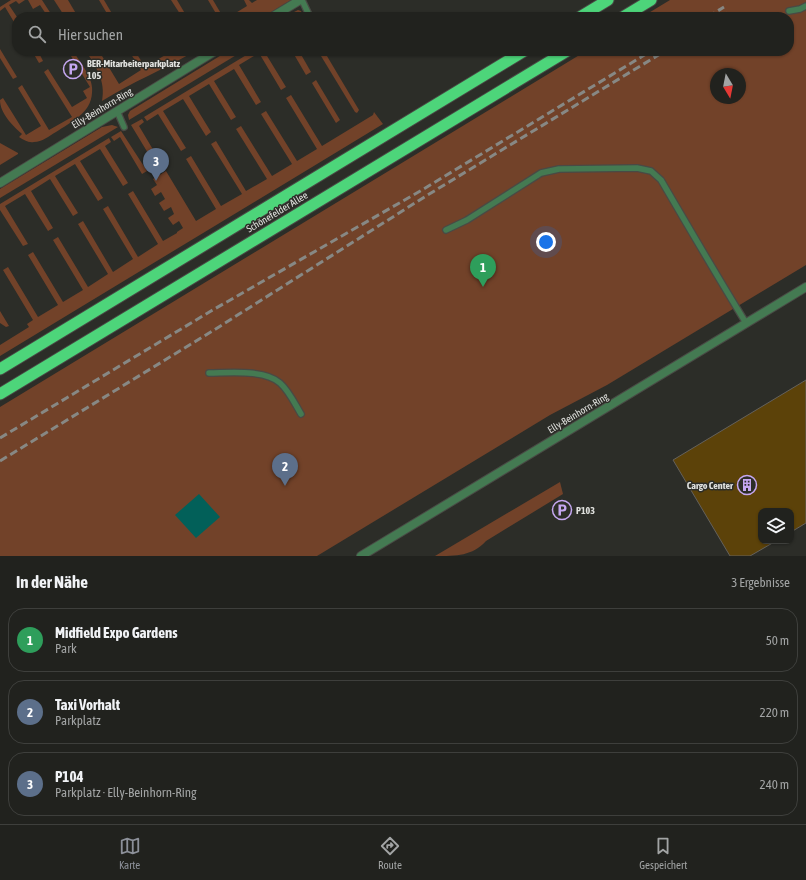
<!DOCTYPE html>
<html lang="de">
<meta charset="utf-8">
<style>
body{margin:0;font-family:"Asap Condensed",sans-serif;background:#292a27;color:#f1f3f6}
.controls{position:absolute;right:12px;bottom:12px;display:grid;overflow:hidden;border-radius:8px;box-shadow:0 1px 3px #0004}
.controls button{width:36px;height:36px;display:grid;place-items:center;padding:0;border:0;border-bottom:1px solid #3e3f3c;background:#21221e;color:#f1f3f6;font:20px sans-serif}
.compass{position:absolute;left:710px;top:68px;width:36px;height:36px;border-radius:50%;background:#21221e;box-shadow:0 1px 3px #0004;rotate:170deg}
.you{position:absolute;left:546px;top:242px;width:14px;height:14px;margin:-10px;border:3px solid #fff;border-radius:50%;background:#1a73e8;box-shadow:0 0 0 6px #1a73e833}
.badge{display:grid;place-items:center;width:26px;height:26px;border-radius:50%;background:#8c9099;color:#fff;font-size:13px;font-weight:700}
.pin{position:absolute;translate:-50% -33px;filter:drop-shadow(0 1px 2px #0008)}
.pin::after{content:'';position:absolute;top:21px;width:14px;height:12px;background:inherit;clip-path:polygon(0 0,100% 0,50% 100%)}
.list{margin:0;padding:0;list-style:none}
h2{display:flex;justify-content:space-between;align-items:center;height:52px;margin:0;padding:0 16px;font-size:17px}
h2 small{font-size:13px;font-weight:400;color:#a2a4a4}
.list li{display:grid;grid-template-columns:26px 1fr auto;gap:12px;align-items:center;box-sizing:border-box;height:64px;margin:0 8px 8px;padding:0 8px;border:1px solid #3e3f3c;border-radius:16px}
.list b{display:block;font-size:15px;white-space:nowrap}
.list p{margin:0;font-size:13px;white-space:nowrap;color:#a2a4a4}
.list em{font-size:13px;font-style:normal;color:#a2a4a4}
.icon{flex:none;width:22px;height:22px;fill:none;stroke:currentColor;stroke-width:2;stroke-linecap:round;stroke-linejoin:round}
.map{position:relative;flex:none;width:806px;height:556px;overflow:hidden}
.search{position:absolute;background:#21221e;box-shadow:0 1px 3px #0004;left:12px;right:12px;top:12px;height:44px;display:flex;align-items:center;gap:10px;box-sizing:border-box;padding:0 14px;border-radius:16px;color:#a2a4a4;font-size:15px}
.sheet{height:268px;background:#21221e}
nav{display:flex;justify-content:space-around;align-items:center;box-sizing:border-box;height:56px;border-top:1px solid #3e3f3c;background:#21221e;font-size:11px;color:#a2a4a4}
nav a{display:grid;justify-items:center;gap:2px}
nav .on{color:#8c9099}
.map>svg:first-child{display:block}
.green{fill:#724229;fill-rule:evenodd}
.water{fill:#026059}
.building{fill:#5c4209;stroke:#64615c}
.lines{fill:none;stroke-linecap:round;stroke-linejoin:round}
.service-casing{stroke:#494a45;stroke-width:8}
.tertiary-casing{stroke:#494a45;stroke-width:10}
.trunk-casing{stroke:#494a45;stroke-width:13}
.service{stroke:#447a52;stroke-width:5.5}
.tertiary{stroke:#447a52;stroke-width:8}
.trunk{stroke:#4dd57a;stroke-width:11}
.rail{stroke:#878884;stroke-width:3;stroke-dasharray:8 4;stroke-linecap:butt}
.labels{text-anchor:middle;dominant-baseline:central;stroke-width:3;stroke-linejoin:round;paint-order:stroke}
.poi-label{font-size:10px;font-weight:bold;fill:#e0e1de;stroke:#2c2d28;text-anchor:start}
.street-label{font-size:10px;fill:#e0e1de;stroke:#2c2d28}
</style>
<div class="map">
<svg width="806" height="556" viewBox="0 0 806 556">
<rect width="100%" height="100%" fill="#2c2d28"/>
<g class="green">
<path d="M11 0H25L19 4 16 1 9 5 17 17V27L5 7 0 11V7Z"/>
<path d="M28 0H42L53 17H48L40 5 33 9Z"/>
<path d="M54 0H68L78 17H65Z"/>
<path d="M99 0H104L114 17H109Z"/>
<path d="M171 0H177L187 17H182Z"/>
<path d="M208 0H213L223 17H218Z"/>
<path d="M244 0H249L252 3 257 0H291L263 17H229L247 6Z"/>
<path d="M670 0H806V265L607 385 550 415 317 556H0V407L586 51H789V17H642ZM716 74H740V98H716Z"/>
<path d="M298 10 301 11 303 15 300 17H284Z"/>
<path d="M0 49 17 77 13 79 0 58Z"/>
<path d="M32 51H38L43 61 39 63Z"/>
<path d="M86 51H99L119 84 141 70 129 51H135L145 67 167 54 166 51H195C165 69 132 82 102 101 106 81 96 67 86 51Z"/>
<path d="M228 51H243L129 120 128 115 130 111Z"/>
<path d="M253 51H264L286 87 281 90 259 53 239 65 261 102 256 105 234 69 214 81 236 117 231 120 209 84 189 96 211 132 206 136 183 99 163 111 186 148 181 151 158 114 147 121 144 117Z"/>
<path d="M292 51H299L311 72 306 75Z"/>
<path d="M318 51H324L359 110 357 113 355 112Z"/>
<path d="M75 54C82 65 94 79 92 93 91 113 71 122 56 132 49 136 42 142 34 142 28 143 24 140 19 137L22 134C12 125 0 113 0 100L3 98 26 135 41 126 18 88 22 85 49 130 72 117 44 72 48 69 72 107 87 98 83 91 90 87 71 56Z"/>
<path d="M316 80 340 120 336 123 312 83Z"/>
<path d="M291 95 322 146 373 115 374 112 383 124 0 356V345L29 327 27 324 33 320 3 270 8 267 38 317 58 305 28 255 33 252 63 302 83 290 53 240 58 237 88 287 108 274 78 224 83 221 113 272 133 259 103 209 108 206 138 257 158 244 128 194 133 191 163 241 177 233V232L183 228 179 221 173 225 168 218 174 214 171 207 164 211 159 203 165 199 161 192 155 196 151 189 157 185 153 179 166 171 196 221 216 209 186 159 191 156 221 206 242 194 211 144 216 141 246 191 267 179 236 129 241 126 272 176 292 164 261 114 266 111 297 161 317 149 286 98Z"/>
<path d="M142 119 144 122 139 126 161 163 159 164 154 163 131 125Z"/>
<path d="M112 125 118 127 0 198V189L102 127Z"/>
<path d="M121 131 147 171 142 174 120 137 114 141 111 137Z"/>
<path d="M109 138 111 142 105 146 128 183 123 186 100 149 80 161 103 198 98 201 75 164 55 176 78 213 73 216 50 179 31 191 53 228 48 231 25 194 5 206 28 244 23 246 0 210V204Z"/>
<path d="M0 143 18 153V154L0 165Z"/>
<path d="M0 311 9 326 6 327 0 323Z"/>
<path d="M560 482 563 494 486 541C472 556 457 556 435 556Z"/>
</g>
<path class="water" d="M199 494 220 517 196 538 175 515Z"/>
<path class="building" d="M806 380V523L791 532V511H761V541H776L750 556H730L673 460Z"/>
<g class="lines">
<g class="service-casing">
<g id="service">
<path d="M302 0 309 15"/>
<path d="M789 11 800 9 806 6"/>
<path d="M117 111 124 127"/>
<path d="M446 230 467 220 541 173 559 169 637 168 651 171 661 180C689 228 717 276 746 323"/>
<path d="M209 373C228 373 265 369 280 383 289 391 295 404 301 414"/>
</g>
</g>
<g class="tertiary-casing">
<g id="tertiary">
<path d="M272 17 300 0"/>
<path d="M0 183 215 51"/>
<path d="M361 556 806 287"/>
</g>
</g>
<g class="trunk-casing">
<g id="trunk">
<path d="M580 17 608 0"/>
<path d="M623 17 651 0"/>
<path d="M0 369 524 51"/>
<path d="M0 394 567 51"/>
</g>
</g>
<use href="#service" class="service"/>
<use href="#tertiary" class="tertiary"/>
<use href="#trunk" class="trunk"/>
<g class="rail">
<path d="M708 17 724 7"/>
<path d="M721 17 727 13"/>
<path d="M0 438 211 311 422 190 651 51"/>
<path d="M0 461 214 330 426 196 665 51"/>
</g>
</g>
<defs>
<g id="parking-ring" transform="scale(1)"><circle r="9.5" fill="#2c2d28" stroke="#c5a7f1" stroke-width="1.5"/><path d="M-3.5-5.5H1a3.5 3.5 0 0 1 0 7H-1V5.5H-3.5ZM-1-3.4V-.6H.8a1.4 1.4 0 0 0 0-2.8Z" fill="#c5a7f1"/></g>
<g id="building-ring" transform="scale(1)"><circle r="9.5" fill="#2c2d28" stroke="#c5a7f1" stroke-width="1.5"/><path d="M-4-6H4V6H1V3H-1V6H-4ZM-2.5-4.3h1.7v1.8h-1.7ZM.8-4.3h1.7v1.8H.8ZM-2.5-1h1.7V.8h-1.7ZM.8-1h1.7V.8H.8Z" fill="#c5a7f1"/></g>
</defs>
<g fill-rule="evenodd">
<use href="#parking-ring" x="73" y="69"/>
<use href="#building-ring" x="747" y="485"/>
<use href="#parking-ring" x="562" y="510"/>
</g>
<g class="labels">
<g class="poi-label">
<text x="87" y="63">BER-Mitarbeiterparkplatz<tspan x="87" dy="12">105</tspan></text>
<text x="733" y="485" text-anchor="end">Cargo Center</text>
<text x="576" y="510">P103</text>
</g>
<g class="street-label">
<text transform="translate(102 108) rotate(-31)">Elly-Beinhorn-Ring</text>
<text transform="translate(277 212) rotate(-31)">Schönefelder Allee</text>
<text transform="translate(578 413) rotate(-31)">Elly-Beinhorn-Ring</text>
</g>
</g>
</svg>
<div class="controls">
<button><svg class="icon" aria-label="layers" viewBox="0 0 24 24"><path d="M12 4l9 5-9 5-9-5zM3 14l9 5 9-5"/></svg></button>
</div>
<svg class="compass" viewBox="-18 -18 36 36"><path d="M0-13l5 13h-10z" fill="#e53935"/><path d="M0 13l5-13h-10z" fill="#a2a4a4"/></svg>
<div class="you"></div>
<div class="pin badge" style="left:483px;top:287px;background:#2e9e5b">1</div>
<div class="pin badge" style="left:285px;top:486px;background:#5c6f8a">2</div>
<div class="pin badge" style="left:156px;top:181px;background:#5c6f8a">3</div>
<div class="search"><svg class="icon" aria-label="search" viewBox="0 0 24 24"><circle cx="10" cy="10" r="6"/><path d="M15 15l6 6"/></svg>Hier suchen</div>
</div>
<section class="sheet">
<h2>In der Nähe<small>3 Ergebnisse</small></h2>
<ul class="list">
<li><span class="badge" style="background:#2e9e5b">1</span><div><b>Midfield Expo Gardens</b><p>Park</p></div><em>50 m</em></li>
<li><span class="badge" style="background:#5c6f8a">2</span><div><b>Taxi Vorhalt</b><p>Parkplatz</p></div><em>220 m</em></li>
<li><span class="badge" style="background:#5c6f8a">3</span><div><b>P104</b><p>Parkplatz · Elly-Beinhorn-Ring</p></div><em>240 m</em></li>
</ul>
</section>
<nav>
<a class="on"><svg class="icon" aria-label="map" viewBox="0 0 24 24"><path d="M3 6l6-2 6 2 6-2v14l-6 2-6-2-6 2zM9 4v14M15 6v14"/></svg>Karte</a>
<a><svg class="icon" aria-label="directions" viewBox="0 0 24 24"><path d="M12 3l9 9-9 9-9-9zM9 14v-3h6M13 9l2 2-2 2"/></svg>Route</a>
<a><svg class="icon" aria-label="saved" viewBox="0 0 24 24"><path d="M7 4h10v16l-5-4-5 4z"/></svg>Gespeichert</a>
</nav>
